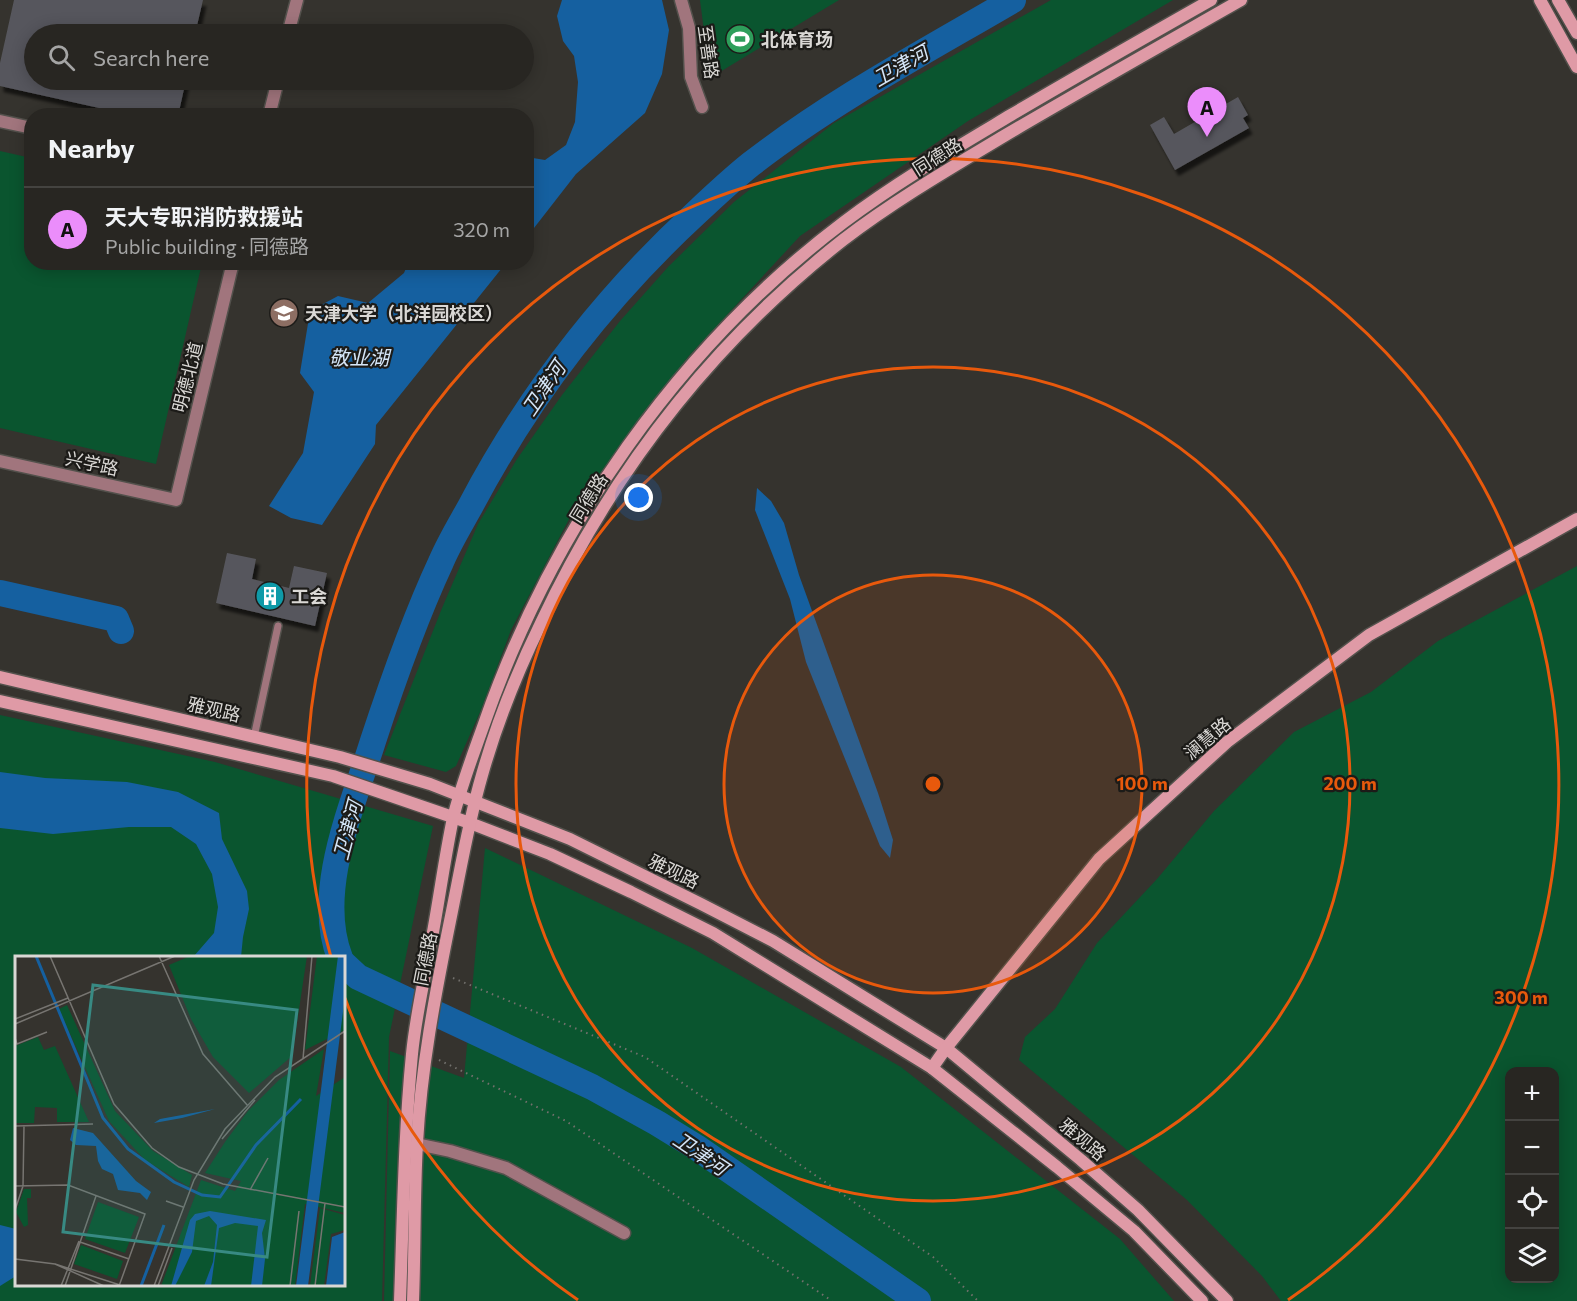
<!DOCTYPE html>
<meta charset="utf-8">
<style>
body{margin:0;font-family:Commissioner,"Noto Sans SC",sans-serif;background:#302e2a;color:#f1f3f6}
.controls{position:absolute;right:18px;bottom:18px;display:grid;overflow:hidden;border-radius:12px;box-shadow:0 3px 15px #0003}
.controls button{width:54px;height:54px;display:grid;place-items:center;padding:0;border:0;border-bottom:2px solid #444340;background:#282622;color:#f1f3f6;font:30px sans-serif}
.you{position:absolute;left:639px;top:498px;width:21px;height:21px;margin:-15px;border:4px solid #fff;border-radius:50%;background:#1a73e8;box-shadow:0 0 0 9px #1a73e833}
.badge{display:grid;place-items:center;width:39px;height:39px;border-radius:50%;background:#eb8dfb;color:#111;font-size:20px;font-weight:700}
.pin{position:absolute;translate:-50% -50px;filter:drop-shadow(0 2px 3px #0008)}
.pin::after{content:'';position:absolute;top:32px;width:21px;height:18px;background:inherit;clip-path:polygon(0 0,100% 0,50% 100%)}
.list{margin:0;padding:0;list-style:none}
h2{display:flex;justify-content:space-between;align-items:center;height:78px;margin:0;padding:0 24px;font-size:26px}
h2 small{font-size:20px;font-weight:400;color:#a5a5a5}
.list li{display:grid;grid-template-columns:39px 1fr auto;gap:18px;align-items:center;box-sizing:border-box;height:84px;padding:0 24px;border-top:2px solid #444340}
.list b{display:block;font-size:22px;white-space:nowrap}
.list p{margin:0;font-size:20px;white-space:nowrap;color:#a5a5a5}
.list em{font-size:20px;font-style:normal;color:#a5a5a5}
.icon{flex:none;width:33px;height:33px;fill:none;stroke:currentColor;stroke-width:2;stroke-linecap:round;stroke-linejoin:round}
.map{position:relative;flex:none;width:1577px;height:1301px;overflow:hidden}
.search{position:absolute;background:#282622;box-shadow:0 3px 15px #0003;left:24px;top:24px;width:510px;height:66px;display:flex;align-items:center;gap:15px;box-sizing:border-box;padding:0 21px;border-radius:33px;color:#a5a5a5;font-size:22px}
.panel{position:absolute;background:#282622;box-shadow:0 3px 15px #0003;left:24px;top:108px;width:510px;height:162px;border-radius:24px}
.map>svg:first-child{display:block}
.green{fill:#0a552f;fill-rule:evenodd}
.water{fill:#1560a0}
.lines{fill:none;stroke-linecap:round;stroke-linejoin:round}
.river{stroke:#1560a0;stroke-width:26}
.building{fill:#57575d;filter:url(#shadow)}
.lane-casing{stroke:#53514c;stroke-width:10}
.street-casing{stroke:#53514c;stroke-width:15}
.secondary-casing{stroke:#53514c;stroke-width:15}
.path{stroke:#73716d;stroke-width:2;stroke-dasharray:1.5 4.5;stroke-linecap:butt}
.lane{stroke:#a1757d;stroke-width:7}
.street{stroke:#a1757d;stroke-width:12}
.secondary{stroke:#df9aa6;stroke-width:12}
.ring{fill:none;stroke:#e8590c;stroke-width:3}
.labels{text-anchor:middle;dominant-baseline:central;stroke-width:4.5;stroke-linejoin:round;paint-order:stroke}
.poi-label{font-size:18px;font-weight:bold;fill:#dad8d5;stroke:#1c1b18;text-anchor:start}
.street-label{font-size:18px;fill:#dad8d5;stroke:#1c1b18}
.water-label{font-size:20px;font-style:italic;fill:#d5e6f8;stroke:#1c1b18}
.inset-river{fill:none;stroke:#1560a0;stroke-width:3}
.inset-road{fill:none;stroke:#777571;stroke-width:1.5}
.view{fill:#388a83;fill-opacity:0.15;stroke:#388a83;stroke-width:3}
.inset-edge{fill:none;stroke:#dad8d5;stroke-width:3}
.centre{fill:#e8590c;stroke:#1c1b18;stroke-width:3}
.ring-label{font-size:18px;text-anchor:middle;font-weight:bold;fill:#e8590c;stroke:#1c1b18;stroke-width:4.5;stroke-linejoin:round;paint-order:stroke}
</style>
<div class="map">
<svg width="1577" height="1301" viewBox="0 0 1577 1301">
<defs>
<filter id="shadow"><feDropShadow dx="3.5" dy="6" stdDeviation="1.5" flood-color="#0009"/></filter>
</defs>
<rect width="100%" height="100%" fill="#35332e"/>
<g class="green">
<path d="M700 0H839L710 78Z"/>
<path d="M1051 0H1173L968 121 800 236 688 357 578 502 511 630 481 710 456 766 446 772 384 755 442 608 478 524 517 459 562 395 620 321 668 267 734 202 834 123Z"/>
<path d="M0 151 31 158 32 262 202 263 156 464 0 428Z"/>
<path d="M1577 566V1301H1281L1262 1276 1187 1200 1019 1060 1025 1037 1055 1009 1097 943 1157 879 1214 811 1294 732 1371 692 1438 641ZM1510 1072H1554V1278H1510Z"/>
<path d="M0 715 215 762 433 826 389 1037 382 1301H0ZM16 958H344V1284H16Z"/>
<path d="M485 848 692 948 901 1067 1120 1239 1174 1301H384L390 1051 464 1078Z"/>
</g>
<g class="water">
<path d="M562 0H662L669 30 662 74 645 113 576 174 527 237V157L545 160 566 145 575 122 578 82 574 56 563 41 557 16Z"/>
<path d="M408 263H506L376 425 375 444 322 525 291 518 269 506 303 453 314 392 300 373 310 311 338 296 368 303 404 273Z"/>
<path d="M757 488 771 501 784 523 799 575 878 793 893 840 890 858 880 846 806 662 790 599 755 510Z"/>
<path d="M0 772 45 778 127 782 178 792 219 813 222 839 247 891 249 909 243 937 241 957H189L194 956 214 933 218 907 212 874 196 844 171 827H129L53 834 0 828Z"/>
<path d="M0 1225 16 1229V1276L0 1286Z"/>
</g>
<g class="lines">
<g class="river">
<path d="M0 593 116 619 121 631"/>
<path d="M340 958C314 891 353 805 373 741 393 680 414 620 441 562 449 543 460 525 470 507 529 395 602 300 695 214 713 197 731 180 751 164 832 101 924 52 1013 0"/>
<path d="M344 964 358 977 592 1087 657 1123 696 1147 918 1301"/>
</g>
</g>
<g class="building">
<path d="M14 0H203L195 34H34V80H186L178 116H135L0 86V63Z"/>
<path d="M1238 97 1248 115 1243 118 1249 128 1175 170 1150 125 1164 117 1174 134Z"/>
<path d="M227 553 256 559 252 579 289 588 294 566 327 573 315 626 216 603Z"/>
</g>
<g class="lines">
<g class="lane-casing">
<path id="lane" d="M254 737 278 626"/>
</g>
<g class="street-casing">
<g id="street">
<path d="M681 0 689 28 691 77 702 107"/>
<path d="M288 34 297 0"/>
<path d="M269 116 278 80"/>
<path d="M0 121 32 128"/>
<path d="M0 461 176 500 233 262"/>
<path d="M407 1142 450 1151 506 1168 624 1233"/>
</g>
</g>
<g class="secondary-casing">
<g id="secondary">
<path d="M1540 0 1577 67"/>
<path d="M1558 0 1577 33"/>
<path d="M0 677 340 757 430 784 570 839 701 904 773 941 946 1048 1081 1160 1138 1210 1227 1301"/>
<path d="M0 701 333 776 470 823 550 854 631 892 713 933 932 1068 1057 1167 1134 1231 1202 1301"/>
<path d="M932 1068 946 1048 1099 859 1227 742 1369 635 1577 519"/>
<path d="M400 1301C403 1219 404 1136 412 1054 416 1013 426 972 433 932 440 894 445 856 453 818 461 786 473 755 484 724 552 529 678 347 844 222 897 182 954 149 1011 115 1077 76 1144 38 1211 0"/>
<path d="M413 1301C415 1248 414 1196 417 1143 421 1069 435 995 450 921 460 873 468 823 482 775 497 722 518 670 542 621 613 470 712 343 843 240 894 201 949 169 1004 136 1082 90 1162 45 1241 0"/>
</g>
</g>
<g class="path">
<path d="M453 978 645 1057 933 1257 978 1301"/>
<path d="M439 1060 566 1121 832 1301"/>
</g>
<use href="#lane" class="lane"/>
<use href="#street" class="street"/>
<use href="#secondary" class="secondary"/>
</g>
<circle cx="933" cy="784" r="209" fill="#e8590c" fill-opacity=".12"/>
<g class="ring">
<circle cx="933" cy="784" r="209"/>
<circle cx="933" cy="784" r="417"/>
<path d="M578 1300A626 626 0 0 1 345 998M331 957A626 626 0 1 1 1288 1300"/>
</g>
<defs>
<g id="stadium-disc" transform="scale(1.5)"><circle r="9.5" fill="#2e9e5b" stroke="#1c1b18"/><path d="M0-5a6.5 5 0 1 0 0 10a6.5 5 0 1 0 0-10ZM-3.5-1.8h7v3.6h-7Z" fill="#fff"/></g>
<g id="university-disc" transform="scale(1.5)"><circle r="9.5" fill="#8d6e63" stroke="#1c1b18"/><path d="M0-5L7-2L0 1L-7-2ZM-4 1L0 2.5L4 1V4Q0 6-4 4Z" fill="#fff"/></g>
<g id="building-disc" transform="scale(1.5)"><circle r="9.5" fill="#0f9aa8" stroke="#1c1b18"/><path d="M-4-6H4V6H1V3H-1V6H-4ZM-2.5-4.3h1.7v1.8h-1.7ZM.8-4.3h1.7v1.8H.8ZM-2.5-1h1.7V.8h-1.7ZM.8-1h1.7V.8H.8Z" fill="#fff"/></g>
</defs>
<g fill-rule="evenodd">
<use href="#stadium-disc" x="740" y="39"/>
<use href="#university-disc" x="284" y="313"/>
<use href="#building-disc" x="270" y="596"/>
</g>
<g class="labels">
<g class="poi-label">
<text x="761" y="39">北体育场</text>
<text x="305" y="313">天津大学（北洋园校区）</text>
<text x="291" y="596">工会</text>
</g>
<g class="street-label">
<text transform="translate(709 52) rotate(82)">至善路</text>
<text transform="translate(937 156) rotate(-32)">同德路</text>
<text transform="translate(187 377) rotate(-76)">明德北道</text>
<text transform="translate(92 463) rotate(12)">兴学路</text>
<text transform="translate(588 498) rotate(-58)">同德路</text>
<text transform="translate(214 709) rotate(13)">雅观路</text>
<text transform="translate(1207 738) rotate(-40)">澜慧路</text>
<text transform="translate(674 871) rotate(26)">雅观路</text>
<text transform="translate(425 959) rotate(-79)">同德路</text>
<text transform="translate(1083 1139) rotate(40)">雅观路</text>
</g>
<g class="water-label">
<text transform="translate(900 65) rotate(-30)">卫津河</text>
<text x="359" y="357">敬业湖</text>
<text transform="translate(543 388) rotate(-56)">卫津河</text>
<text transform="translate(347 830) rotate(-75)">卫津河</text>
<text transform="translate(701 1153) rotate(34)">卫津河</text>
</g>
</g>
<g transform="translate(15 956)">
<rect width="330" height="330" fill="#35332e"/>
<path d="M175 0H292L277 100 234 137 198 101 176 63 154 9ZM302 0H330V74L290 94ZM52 49 100 155 138 195 177 219 174 231 130 204 94 165 44 53ZM23 81 29 94 40 90 74 166H42V152L20 151 19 167H0V90ZM309 93 301 140 330 121V257L290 248 280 330H146L186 224 220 235 226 225 190 217 210 186 233 155 264 124ZM9 233H16V242H12L13 269 9 271 1 256ZM83 246 124 261 110 297 70 283ZM305 252 330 259V274L316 278 309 330H295ZM66 289 108 305 102 323 59 308Z" fill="#0a552f"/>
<path d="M323 0H330V40L293 330H281ZM200 153 167 162 139 167 145 163ZM58 172 78 177 121 225 136 236 132 244 125 237 103 234 98 218 87 213 83 205 81 190 61 189 55 184ZM195 255 251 264 247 277 250 303 247 330H236L243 270 220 267 204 272 196 330H189L198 306 202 269 194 260 181 265 177 296 160 330H156L175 264 180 258ZM330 276V330H311L317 281Z" fill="#1560a0"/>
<path class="inset-river" d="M21 0 88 162 113 193 159 226 187 239 205 241 241 189 286 143M126 330 149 269"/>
<path class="inset-road" d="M35 0 99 148 137 192 164 211 208 228 330 251M144 0 188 98 233 150M0 63 53 42M0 68 160 0M0 82 2 88 32 76M288 103 297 0M0 170 78 168M207 183 240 144M0 230 53 229 130 258 104 330M235 234 253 202M151 245 168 251M0 254 8 230 9 170M65 286 114 303M0 303 40 308M46 330 64 285M50 330 81 240M89 330 40 308 105 329M139 330 179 224 210 173 260 121 330 75M143 330 157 292M275 330 284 255M300 330 310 247"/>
<path class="view" d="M78 29 282 54 252 301 48 276Z"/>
<rect width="330" height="330" class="inset-edge"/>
</g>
<circle cx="933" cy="784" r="9" class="centre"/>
<g class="ring-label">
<text x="1142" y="790">100 m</text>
<text x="1350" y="790">200 m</text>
<text x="1521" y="1004">300 m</text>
</g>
</svg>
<div class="controls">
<button>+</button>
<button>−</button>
<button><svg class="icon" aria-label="locate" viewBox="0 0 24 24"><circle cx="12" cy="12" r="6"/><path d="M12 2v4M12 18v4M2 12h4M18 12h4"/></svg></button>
<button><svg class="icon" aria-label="layers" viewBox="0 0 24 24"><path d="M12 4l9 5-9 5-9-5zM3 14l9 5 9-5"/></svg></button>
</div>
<div class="you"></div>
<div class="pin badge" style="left:1207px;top:137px">A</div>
<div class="search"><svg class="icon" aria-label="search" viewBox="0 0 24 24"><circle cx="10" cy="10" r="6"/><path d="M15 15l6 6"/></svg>Search here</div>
<section class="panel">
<h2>Nearby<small></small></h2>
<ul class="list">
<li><span class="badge">A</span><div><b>天大专职消防救援站</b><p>Public building · 同德路</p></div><em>320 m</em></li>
</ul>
</section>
</div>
